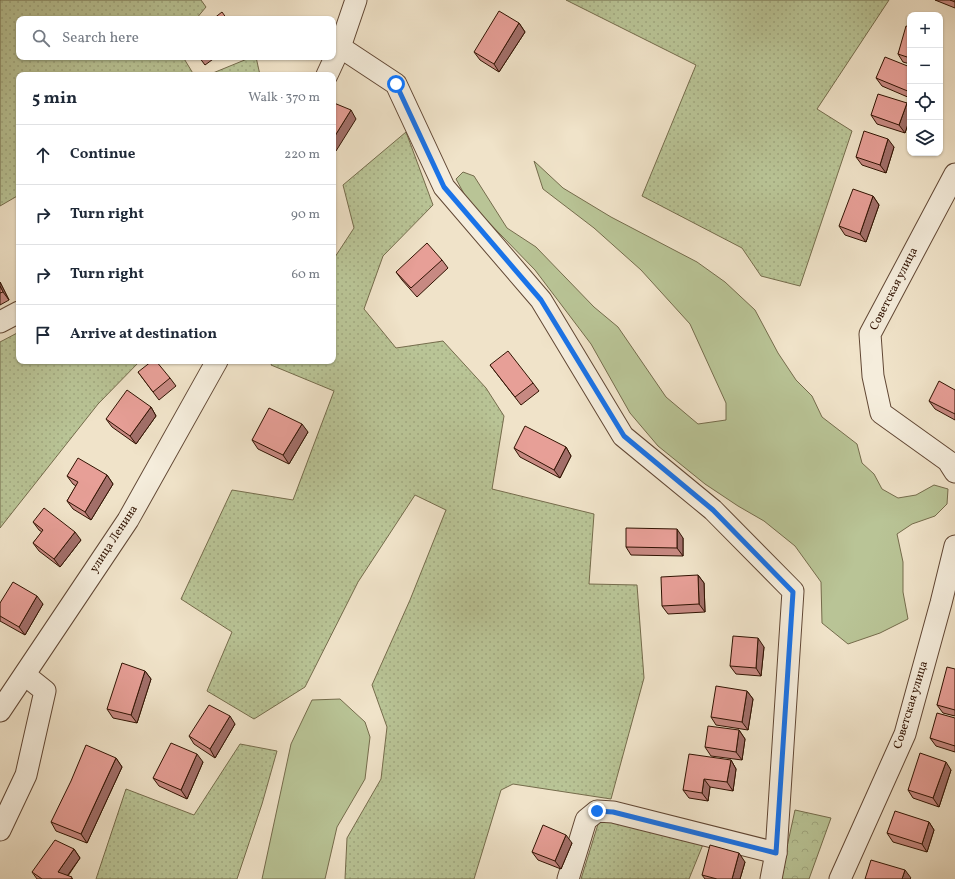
<!DOCTYPE html>
<meta charset="utf-8">
<style>
body{margin:0;font-family:Vollkorn,serif;background:#f6f6f7;color:#1f2937}
.controls{position:absolute;right:12px;top:12px;display:grid;overflow:hidden;border-radius:8px;box-shadow:0 1px 3px #0004}
.controls button{width:36px;height:36px;display:grid;place-items:center;padding:0;border:0;border-bottom:1px solid #e0e1e3;background:#fff;color:#1f2937;font:20px sans-serif}
.stop{position:absolute;width:12px;height:12px;margin:-9px;border:3px solid #1a73e8;border-radius:50%;background:#fff}
.stop.end{background:#1a73e8;border-color:#fff;box-shadow:0 1px 4px #0008}
.list{margin:0;padding:0;list-style:none}
h2{display:flex;justify-content:space-between;align-items:center;height:52px;margin:0;padding:0 16px;font-size:17px}
h2 small{font-size:13px;font-weight:400;color:#747a83}
.list li{display:grid;grid-template-columns:26px 1fr auto;gap:12px;align-items:center;box-sizing:border-box;height:60px;padding:0 16px;border-top:1px solid #e0e1e3}
.list b{display:block;font-size:15px;white-space:nowrap}
.list em{font-size:13px;font-style:normal;color:#747a83}
.icon{flex:none;width:22px;height:22px;fill:none;stroke:currentColor;stroke-width:2;stroke-linecap:round;stroke-linejoin:round}
.map{position:relative;flex:none;width:955px;height:879px;overflow:hidden}
.search{position:absolute;background:#fff;box-shadow:0 1px 3px #0004;left:16px;top:16px;width:320px;height:44px;display:flex;align-items:center;gap:10px;box-sizing:border-box;padding:0 14px;border-radius:8px;color:#747a83;font-size:15px}
.panel{position:absolute;background:#fff;box-shadow:0 1px 3px #0004;left:16px;top:72px;width:320px;height:292px;border-radius:8px}
.map>svg:first-child{display:block}
.grass{fill:#b9c496;stroke:#756c4c}
.park{fill:url(#park-crowns);stroke:#756c4c}
.garden{fill:url(#garden-dots);stroke:#756c4c}
.lines{fill:none;stroke-linecap:round;stroke-linejoin:round}
.street-casing{stroke:#614734;stroke-width:23}
.street{stroke:#f5eddc;stroke-width:21}
.wall{fill:#c78982;stroke:#311302}
.shaded-wall{fill:#a26f6a;stroke:#311302}
.building{fill:#e79f97;stroke:#311302}
.route{stroke:#1a73e8;stroke-width:5}
.labels{text-anchor:middle;dominant-baseline:central;stroke-width:3;stroke-linejoin:round;paint-order:stroke}
.street-label{font-size:12px;fill:#311302;stroke:#f5eddc}
</style>
<div class="map">
<svg width="955" height="879" viewBox="0 0 955 879">
<defs>
<pattern id="park-crowns" width="20" height="18" patternUnits="userSpaceOnUse"><rect width="20" height="18" fill="#b9c496"/><path d="M2 6a3 3 0 1 1 6 0M12 15a3 3 0 1 1 6 0" fill="none" stroke="#a0a880"/></pattern>
<pattern id="garden-dots" width="8" height="8" patternUnits="userSpaceOnUse"><rect width="8" height="8" fill="#b9c496"/><path d="M2 2h.1M6 6h.1" fill="none" stroke="#a0a880" stroke-width="1.8" stroke-linecap="round"/></pattern>
</defs>
<rect width="100%" height="100%" fill="#f0e3c9"/>
<filter id="stains"><feTurbulence type="fractalNoise" baseFrequency=".005" numOctaves="4"/><feColorMatrix values="0 0 0 0 .2 0 0 0 0 .09 0 0 0 0 .02 0 0 0 .5 -.17"/></filter>
<radialGradient id="worn" r=".72"><stop offset=".6" stop-color="#630" stop-opacity="0"/><stop offset="1" stop-color="#630" stop-opacity=".3"/></radialGradient>
<g class="grass">
<path d="M534 161 563 188 611 217 697 262 725 282 755 310 778 353 796 380 812 396 822 417 857 444 862 463 874 474 882 489 898 498 916 495 934 485 948 489 947 504 935 516 912 524 897 534 903 562V592L908 619 880 633 848 644 822 623 821 582 795 546 764 521 738 506 705 484 658 446 630 413 591 344 535 270 468 201 456 179 463 172 474 176 507 228 536 247 594 307 618 327 666 397 698 424 726 420V403L690 324 641 270 594 228 543 189Z"/>
<path d="M340 699 365 722 370 737 365 779 337 827 325 879H262L291 744 312 700Z"/>
</g>
<path class="park" d="M795 810 831 818 809 879H780Z"/>
<g class="garden">
<path d="M0 0H201L206 7 196 19H19V57H183L194 75H19V195L0 206Z"/>
<path d="M566 0H889L817 109 852 131 800 286 761 276 742 248 642 196 696 65Z"/>
<path d="M252 57H256L260 75H208Z"/>
<path d="M406 132 433 205 383 256 364 309 396 348 443 341 486 388 504 416 492 489 594 514 589 584 637 585 644 678 611 799 513 784 501 790 474 879H345L347 838 381 779 387 727 372 685 410 600 446 510 415 495 358 582 305 687 254 719 207 691 232 632 181 599 232 490 293 500 334 391 271 365 273 361H333V260L354 228 343 185Z"/>
<path d="M19 332V361H140L98 404 0 528V342Z"/>
<path d="M240 744 277 751 262 804 237 879H96L126 789 194 815Z"/>
<path d="M613 818 704 842 689 879H581L599 821Z"/>
</g>
<g class="lines">
<g class="street-casing">
<g id="street">
<path d="M340 47 396 84 444 187 541 300 623 436 713 510 793 591 776 853 771 879"/>
<path d="M327 75 340 47 356 0"/>
<path d="M955 174 870 334 873 376 881 413 948 461 955 472"/>
<path d="M0 322 19 312"/>
<path d="M0 711 128 520 217 361"/>
<path d="M0 830 26 775 45 691 25 675"/>
<path d="M568 879 586 820 597 811 613 812 776 853"/>
<path d="M840 879 905 734 941 603 955 546"/>
</g>
</g>
<use href="#street" class="street"/>
</g>
<g class="wall">
<path d="M935 0H955V8Z"/>
<path d="M519 23 525 32 499 72 480 60 474 52Z"/>
<path d="M910 27V64L903 62 898 54Z"/>
<path d="M199 57H216L205 65Z"/>
<path d="M910 67V98L882 86 876 78Z"/>
<path d="M907 103 910 108V118L905 133 877 124 871 115Z"/>
<path d="M894 147 886 173 862 165 856 157Z"/>
<path d="M873 196 879 205 866 242 845 235 839 226Z"/>
<path d="M442 260 448 268 417 297 402 280 396 272Z"/>
<path d="M0 282 9 300 0 305Z"/>
<path d="M490 365 533 383 539 391 521 405Z"/>
<path d="M138 372 170 378 176 386 159 400Z"/>
<path d="M955 390V420L935 409 929 401Z"/>
<path d="M151 407 156 416 136 444 112 427 106 419Z"/>
<path d="M308 432 289 464 258 449 252 440Z"/>
<path d="M566 447 571 456 560 478 520 457 514 448Z"/>
<path d="M107 475 113 484 91 520 73 509 67 501 76 486 73 484 67 476Z"/>
<path d="M33 522 81 540 60 567 39 551 33 543 42 532 39 530Z"/>
<path d="M683 538V556L631 555 626 547Z"/>
<path d="M698 575 704 583 705 612 668 614 662 606Z"/>
<path d="M0 603 43 604 25 635 0 621Z"/>
<path d="M764 647 761 676 736 674 730 666Z"/>
<path d="M955 669V716L943 713 937 705Z"/>
<path d="M145 671 151 679 137 723 113 718 107 709Z"/>
<path d="M747 691 753 699 748 730 716 725 711 717Z"/>
<path d="M955 718V752L936 746 930 738Z"/>
<path d="M235 724 215 758 194 744 189 736Z"/>
<path d="M739 730 745 739 742 760 711 756 705 747Z"/>
<path d="M116 758 122 767 87 843 56 831 51 822Z"/>
<path d="M731 760 736 769 733 791 710 787 708 801 689 798 683 790Z"/>
<path d="M203 762 187 799 159 786 153 778Z"/>
<path d="M951 770 939 807 913 798 908 790Z"/>
<path d="M929 822 934 830 927 852 893 842 887 833Z"/>
<path d="M572 843 561 869 538 860 532 852Z"/>
<path d="M74 849 80 858 68 876 73 879H37L32 872Z"/>
<path d="M745 862 740 879H705L702 875Z"/>
</g>
<g class="shaded-wall">
<path d="M519 23 525 32 499 72 494 64Z"/>
<path d="M907 103 910 108V118L905 133 899 125Z"/>
<path d="M351 110 356 119 336 151 333 147V139Z"/>
<path d="M888 139 894 147 886 173 880 165Z"/>
<path d="M873 196 879 205 866 242 860 234Z"/>
<path d="M0 282 9 300 3 292 0 286Z"/>
<path d="M151 407 156 416 136 444 130 436Z"/>
<path d="M302 424 308 432 289 464 283 455Z"/>
<path d="M566 447 571 456 560 478 554 470Z"/>
<path d="M107 475 113 484 91 520 85 512Z"/>
<path d="M677 529 683 538V556L677 548Z"/>
<path d="M75 532 81 540 60 567 54 559Z"/>
<path d="M698 575 704 583 705 612 699 604Z"/>
<path d="M37 596 43 604 25 635 19 627Z"/>
<path d="M758 638 764 647 761 676 756 668Z"/>
<path d="M145 671 151 679 137 723 131 715Z"/>
<path d="M747 691 753 699 748 730 742 722Z"/>
<path d="M230 716 235 724 215 758 210 749Z"/>
<path d="M739 730 745 739 742 760 736 752Z"/>
<path d="M197 754 203 762 187 799 181 790Z"/>
<path d="M116 758 122 767 87 843 81 834Z"/>
<path d="M731 760 736 769 733 791 727 782Z"/>
<path d="M946 762 951 770 939 807 933 798Z"/>
<path d="M704 779 710 787 708 801 702 793Z"/>
<path d="M929 822 934 830 927 852 922 844Z"/>
<path d="M566 835 572 843 561 869 555 861Z"/>
<path d="M74 849 80 858 65 879 58 872Z"/>
<path d="M739 853 745 862 740 879H732Z"/>
<path d="M905 870 911 878 910 879H902Z"/>
</g>
<g class="building">
<path d="M950 0H955V2Z"/>
<path d="M499 11 519 23 494 64 474 52Z"/>
<path d="M222 12 227 19H213Z"/>
<path d="M906 26 910 27V58L898 54Z"/>
<path d="M885 57 910 67V92L876 78Z"/>
<path d="M878 94 907 103 899 125 871 115Z"/>
<path d="M334 103 351 110 333 139V105Z"/>
<path d="M864 131 888 139 880 165 856 157Z"/>
<path d="M853 189 873 196 860 234 839 226Z"/>
<path d="M427 243 442 260 411 288 396 272Z"/>
<path d="M0 286 3 292 0 293Z"/>
<path d="M508 351 533 383 515 397 490 365Z"/>
<path d="M152 361H156L170 378 153 392 138 372Z"/>
<path d="M939 381 955 390V414L929 401Z"/>
<path d="M127 390 151 407 130 436 106 419Z"/>
<path d="M269 408 302 424 283 455 252 440Z"/>
<path d="M525 426 566 447 554 470 514 448Z"/>
<path d="M78 458 107 475 85 512 67 501 78 482 67 476Z"/>
<path d="M44 508 75 532 54 559 33 543 43 530 33 522Z"/>
<path d="M626 528 677 529V548L626 547Z"/>
<path d="M698 575 699 604 662 606 661 577Z"/>
<path d="M13 582 37 596 19 627 0 616V603Z"/>
<path d="M733 636 758 638 756 668 730 666Z"/>
<path d="M122 663 145 671 131 715 107 709Z"/>
<path d="M947 667 955 669V710L937 705Z"/>
<path d="M716 686 747 691 742 722 711 717Z"/>
<path d="M209 705 230 716 210 749 189 736Z"/>
<path d="M937 713 955 718V746L930 738Z"/>
<path d="M708 726 739 730 736 752 705 747Z"/>
<path d="M171 743 197 754 181 790 153 778Z"/>
<path d="M86 745 116 758 81 834 51 822 71 781Z"/>
<path d="M920 753 946 762 933 798 908 790Z"/>
<path d="M689 754 731 760 727 782 704 779 702 793 683 790Z"/>
<path d="M895 811 929 822 922 844 887 833Z"/>
<path d="M543 825 566 835 555 861 532 852Z"/>
<path d="M55 840 74 849 58 872 72 877 71 879H42L32 872Z"/>
<path d="M710 845 739 853 732 879H717L702 875Z"/>
<path d="M871 860 905 870 902 879H865Z"/>
</g>
<g class="lines">
<path class="route" d="M396 84 444 187 541 300 624 436 713 510 793 592 776 853 613 812 597 811"/>
</g>
<g class="labels">
<g class="street-label">
<text transform="translate(894 289) rotate(-63)">Советская улица</text>
<text transform="translate(114 539) rotate(-57)">улица Ленина</text>
<text transform="translate(911 705) rotate(-73)">Советская улица</text>
</g>
</g>
<rect width="100%" height="100%" filter="url(#stains)"/>
<rect width="100%" height="100%" fill="url(#worn)"/>
</svg>
<div class="controls">
<button>+</button>
<button>−</button>
<button><svg class="icon" aria-label="locate" viewBox="0 0 24 24"><circle cx="12" cy="12" r="6"/><path d="M12 2v4M12 18v4M2 12h4M18 12h4"/></svg></button>
<button><svg class="icon" aria-label="layers" viewBox="0 0 24 24"><path d="M12 4l9 5-9 5-9-5zM3 14l9 5 9-5"/></svg></button>
</div>
<div class="stop" style="left:396px;top:84px"></div>
<div class="stop end" style="left:597px;top:811px"></div>
<div class="search"><svg class="icon" aria-label="search" viewBox="0 0 24 24"><circle cx="10" cy="10" r="6"/><path d="M15 15l6 6"/></svg>Search here</div>
<section class="panel">
<h2>5 min<small>Walk · 370 m</small></h2>
<ul class="list">
<li><svg class="icon" aria-label="ahead" viewBox="0 0 24 24"><path d="M12 20V5M6 11l6-6 6 6"/></svg><div><b>Continue</b></div><em>220 m</em></li>
<li><svg class="icon" aria-label="right" viewBox="0 0 24 24"><path d="M7 20v-9h11M14 6l5 5-5 5"/></svg><div><b>Turn right</b></div><em>90 m</em></li>
<li><svg class="icon" aria-label="right" viewBox="0 0 24 24"><path d="M7 20v-9h11M14 6l5 5-5 5"/></svg><div><b>Turn right</b></div><em>60 m</em></li>
<li><svg class="icon" aria-label="arrive" viewBox="0 0 24 24"><path d="M6 21V4h12l-3 4 3 4H6"/></svg><div><b>Arrive at destination</b></div></li>
</ul>
</section>
</div>
